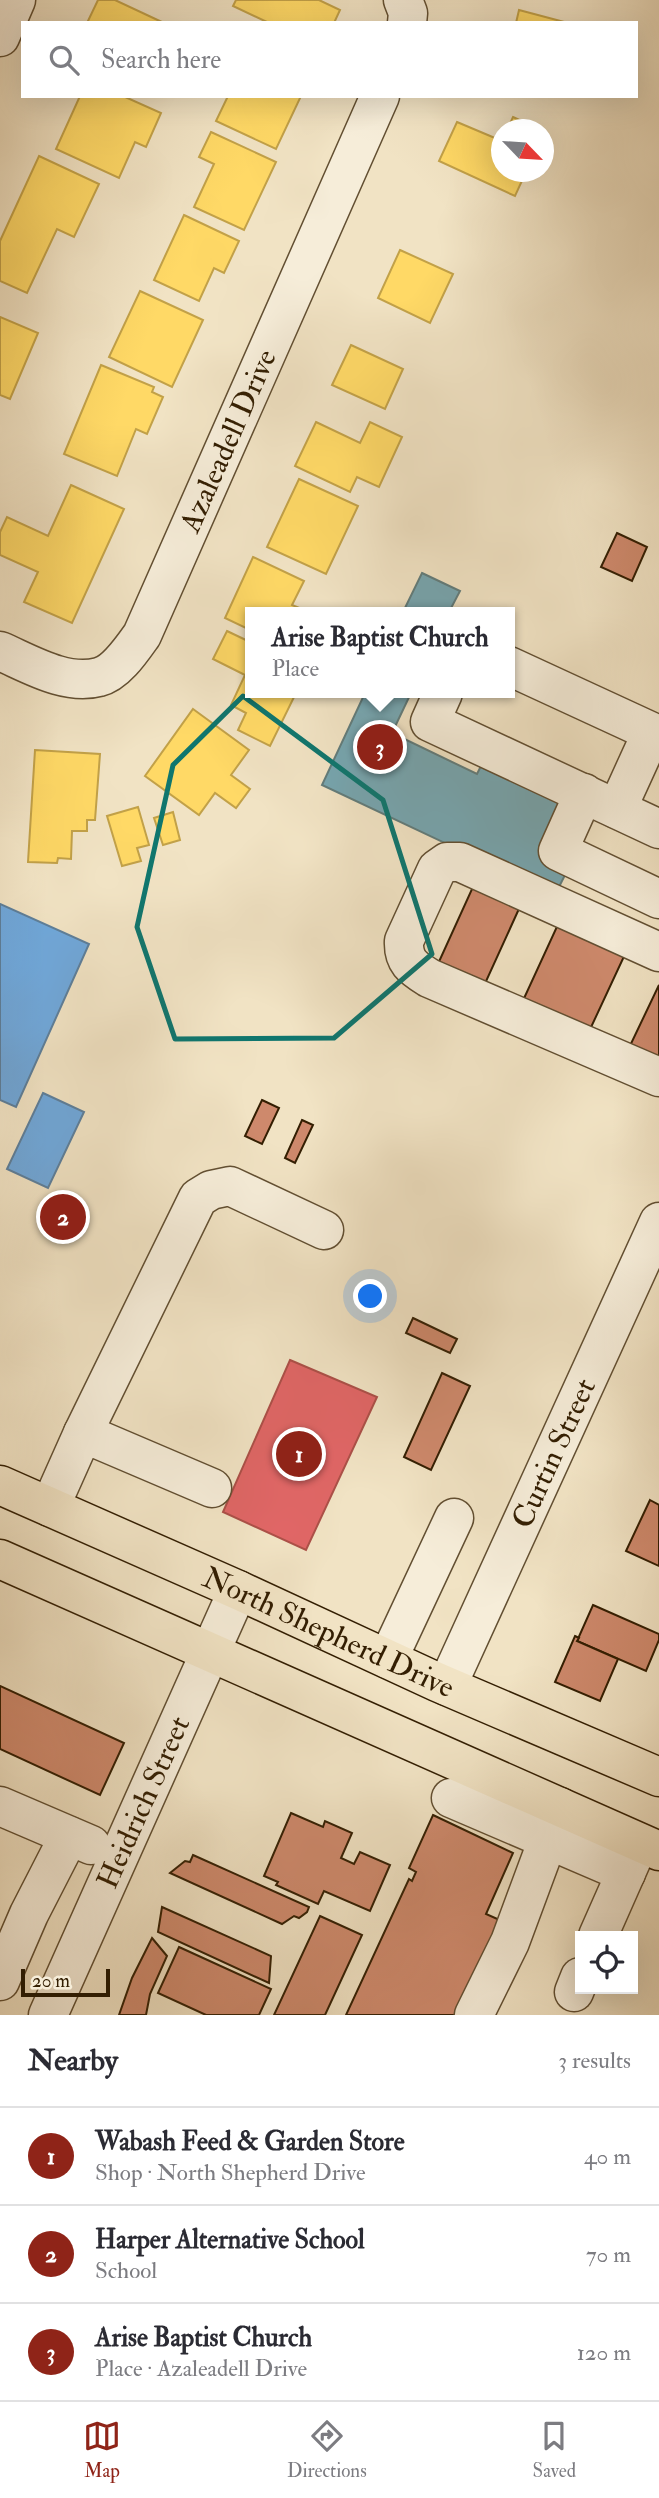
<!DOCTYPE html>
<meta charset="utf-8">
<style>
body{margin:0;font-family:"IM FELL Double Pica",serif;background:#f2f2f3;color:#2b2b33}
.controls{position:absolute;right:21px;bottom:21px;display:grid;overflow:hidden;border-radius:0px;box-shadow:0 7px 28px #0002}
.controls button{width:63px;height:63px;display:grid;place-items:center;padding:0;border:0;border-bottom:2px solid #e1e1e2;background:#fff;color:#2b2b33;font:35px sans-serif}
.compass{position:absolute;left:491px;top:119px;width:63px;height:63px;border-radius:50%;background:#fff;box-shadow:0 7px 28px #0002;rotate:115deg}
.scale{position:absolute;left:21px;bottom:18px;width:89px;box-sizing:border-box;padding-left:7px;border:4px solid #331e02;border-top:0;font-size:19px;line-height:24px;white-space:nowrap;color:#331e02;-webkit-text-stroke:5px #f6edd9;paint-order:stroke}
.you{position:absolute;left:371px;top:1297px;width:24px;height:24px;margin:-18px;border:5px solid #fff;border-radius:50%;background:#1a73e8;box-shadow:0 0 0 10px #1a73e833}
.badge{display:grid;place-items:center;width:46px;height:46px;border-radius:50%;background:#8f2418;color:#fff;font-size:23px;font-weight:700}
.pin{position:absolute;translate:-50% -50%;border:4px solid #fff;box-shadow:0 2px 7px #0006}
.popup{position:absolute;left:245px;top:607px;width:270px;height:91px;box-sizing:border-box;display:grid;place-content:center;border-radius:0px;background:#fff;filter:drop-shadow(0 2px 5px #0005);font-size:23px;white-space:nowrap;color:#7c7c81}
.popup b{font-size:26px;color:#2b2b33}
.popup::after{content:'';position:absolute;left:50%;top:100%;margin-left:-14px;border:14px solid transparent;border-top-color:#fff}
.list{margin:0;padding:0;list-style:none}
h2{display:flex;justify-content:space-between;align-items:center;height:91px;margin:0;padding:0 28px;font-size:30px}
h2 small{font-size:23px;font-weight:400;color:#7c7c81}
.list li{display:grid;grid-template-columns:46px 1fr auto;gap:21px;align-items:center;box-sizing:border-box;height:98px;padding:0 28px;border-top:2px solid #e1e1e2}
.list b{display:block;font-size:26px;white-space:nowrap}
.list p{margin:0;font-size:23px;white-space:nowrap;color:#7c7c81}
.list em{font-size:23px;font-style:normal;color:#7c7c81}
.icon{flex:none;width:38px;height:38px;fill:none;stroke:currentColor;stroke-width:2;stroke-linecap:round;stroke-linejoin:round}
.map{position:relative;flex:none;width:659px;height:2015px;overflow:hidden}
.search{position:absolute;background:#fff;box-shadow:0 7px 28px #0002;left:21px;right:21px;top:21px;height:77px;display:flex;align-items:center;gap:18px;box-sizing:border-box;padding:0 24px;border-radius:0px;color:#7c7c81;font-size:26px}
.sheet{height:385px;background:#fff}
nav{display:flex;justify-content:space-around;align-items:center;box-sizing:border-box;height:98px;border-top:2px solid #e1e1e2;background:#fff;font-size:19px;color:#7c7c81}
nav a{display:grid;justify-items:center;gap:4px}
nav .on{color:#8f2418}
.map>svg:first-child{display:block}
.homes{fill:#ffd966;stroke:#c2a148;stroke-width:2}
.shops{fill:#e06666;stroke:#ac5048;stroke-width:2}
.schools{fill:#6fa8dc;stroke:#5d7f9b;stroke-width:2}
.public{fill:#76a5af;stroke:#627c7b;stroke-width:2}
.building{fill:#ce896c;stroke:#331e02;stroke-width:2}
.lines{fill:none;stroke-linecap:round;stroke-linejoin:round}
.minor-casing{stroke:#624f32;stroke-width:41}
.major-casing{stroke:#331e02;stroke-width:41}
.minor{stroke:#f6edd9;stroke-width:38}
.major{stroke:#f1e3c4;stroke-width:38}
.marked{fill:none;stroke:#0f766e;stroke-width:5;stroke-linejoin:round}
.labels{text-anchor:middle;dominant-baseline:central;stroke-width:7;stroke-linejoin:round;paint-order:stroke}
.street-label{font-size:30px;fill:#331e02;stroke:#f6edd9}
</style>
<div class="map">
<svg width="659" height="2015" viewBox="0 0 659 2015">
<rect width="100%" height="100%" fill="#f1e3c4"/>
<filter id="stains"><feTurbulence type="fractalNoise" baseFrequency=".00286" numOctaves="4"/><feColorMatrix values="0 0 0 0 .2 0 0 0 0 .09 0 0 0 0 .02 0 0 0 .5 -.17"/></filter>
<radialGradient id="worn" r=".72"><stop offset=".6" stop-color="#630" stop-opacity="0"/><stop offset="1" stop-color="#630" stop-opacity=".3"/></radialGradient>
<g class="homes">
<path d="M98 0H115L164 23H87Z"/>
<path d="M236 0H319L340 10 334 23H269L233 6Z"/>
<path d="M519 10 568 23H516Z"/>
<path d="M80 96H123L161 113 146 147 135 142 119 178 56 149Z"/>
<path d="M228 96H301L276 149 216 121Z"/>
<path d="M513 117 541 130H507Z"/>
<path d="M457 122 502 141V172H526L515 196 439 161Z"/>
<path d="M211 132 276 162 244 230 194 207 214 164 199 157Z"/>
<path d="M39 156 99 184 74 237 57 229 27 293 0 281V241Z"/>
<path d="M184 215 239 241 224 273 214 268 199 301 154 280Z"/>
<path d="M400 250 453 274 430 323 378 298Z"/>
<path d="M140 291 203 320 172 387 109 357Z"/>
<path d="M0 317 38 333 10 399 0 395Z"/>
<path d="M351 345 403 369 385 409 332 385Z"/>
<path d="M101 365 154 387 152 392 163 397 147 434 136 429 117 476 64 454Z"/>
<path d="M316 422 360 443 370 422 402 437 379 487 357 477 350 492 295 466Z"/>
<path d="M299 479 358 506 326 574 267 547Z"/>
<path d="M71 485 124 509 72 623 24 602 38 572 0 555V532L7 517 48 536Z"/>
<path d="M253 557 304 581 292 605 309 612H250V630L225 618Z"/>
<path d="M227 631 250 642V693H296L270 746 238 730 246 713 231 705 245 675 213 659Z"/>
<path d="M193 709 249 750 231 775 250 789 236 808 215 793 199 815 145 776Z"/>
<path d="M35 750 100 754 95 820H87V831H72L71 859 58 858 57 863 28 862Z"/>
<path d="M138 807 149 845 137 848 141 861 122 866 107 816Z"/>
<path d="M173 812 180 840 163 845 154 818Z"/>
</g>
<path class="shops" d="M290 1360 377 1397 306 1550 223 1512Z"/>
<g class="schools">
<path d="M0 904 89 944 16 1107 0 1100Z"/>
<path d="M43 1093 84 1112 48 1188 7 1169Z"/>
</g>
<g class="public">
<path d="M422 573 460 591 449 612H403Z"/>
<path d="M365 693H411L392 733 477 774 484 760 568 800 541 859 567 871 555 895 322 785Z"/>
</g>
<g class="building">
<path d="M617 533 647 547 632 581 601 567Z"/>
<path d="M477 878 523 900 483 988 437 966Z"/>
<path d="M560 920 627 950 586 1038 520 1007Z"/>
<path d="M659 985V1067L627 1052Z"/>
<path d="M262 1100 279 1108 262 1144 245 1136Z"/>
<path d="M302 1120 313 1125 295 1163 285 1158Z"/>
<path d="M413 1318 457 1339 450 1353 406 1333Z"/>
<path d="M442 1373 470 1386 431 1470 404 1457Z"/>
<path d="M650 1500 659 1505V1566L626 1551Z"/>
<path d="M593 1605 659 1634V1640L646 1671 577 1641Z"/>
<path d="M575 1636 579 1638 577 1641 618 1659 600 1701 555 1682Z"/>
<path d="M0 1686 124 1743 100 1795 0 1749Z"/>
<path d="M291 1813 323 1827 325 1821 352 1833 341 1858 354 1864 360 1852 390 1865 370 1911 324 1891 318 1904 276 1885 278 1882 264 1876Z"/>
<path d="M433 1815 513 1853 486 1914 502 1921 458 2015H346L409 1879 412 1881 416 1872 409 1868Z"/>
<path d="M193 1855 309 1907 307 1912 299 1918 294 1916 282 1924 170 1873 185 1861 190 1862Z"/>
<path d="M162 1907 271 1956 269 1983 158 1932Z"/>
<path d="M320 1916 362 1935 325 2015H274Z"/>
<path d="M152 1938 167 1956 150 1994 146 2015H119L132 1978Z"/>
<path d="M179 1947 271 1989 259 2015H206L158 1993Z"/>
</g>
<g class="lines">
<g class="minor-casing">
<g id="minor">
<path d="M403 0 408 13 407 23"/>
<path d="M0 37 16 0"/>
<path id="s1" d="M0 651C30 664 66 686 99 677 116 673 132 649 142 635L380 96"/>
<path d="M509 666 652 732 617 809"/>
<path d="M443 693 430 722 659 829"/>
<path d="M584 793 558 851 659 899"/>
<path d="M659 952 460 862H447L437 869 404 941C403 962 413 968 429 978L659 1077"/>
<path d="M83 1433 198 1198 211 1190 230 1186 324 1230"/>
<path d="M50 1507 83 1433 212 1488"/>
<path d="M388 1659 454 1518"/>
<path id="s2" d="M447 1686 659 1222"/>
<path d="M451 1798 626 1873"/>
<path d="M0 1806 91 1845"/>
<path d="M598 1936 636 1850"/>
<path d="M0 1981 29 1914 69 1836"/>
<path d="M574 1992 580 1977"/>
<path id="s3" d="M48 2015 238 1590"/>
<path d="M474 2015 510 1942 560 1807"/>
</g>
</g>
<g class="major-casing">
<g id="major">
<path id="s4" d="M0 1485 238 1590 437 1682 659 1777"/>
<path d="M0 1559 659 1851"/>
</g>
</g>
<use href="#minor" class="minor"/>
<use href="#major" class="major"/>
</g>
<path class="marked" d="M243 696 383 800 432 954 334 1038 175 1039 137 927 173 765Z"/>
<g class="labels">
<g class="street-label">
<text stroke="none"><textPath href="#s1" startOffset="378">Azaleadell Drive</textPath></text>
<text stroke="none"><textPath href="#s2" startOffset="256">Curtin Street</textPath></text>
<text stroke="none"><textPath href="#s4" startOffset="360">North Shepherd Drive</textPath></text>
<text stroke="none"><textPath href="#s3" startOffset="233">Heidrich Street</textPath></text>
</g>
</g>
<rect width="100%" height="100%" filter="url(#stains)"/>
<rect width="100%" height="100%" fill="url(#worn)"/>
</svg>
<div class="controls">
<button><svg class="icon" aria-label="locate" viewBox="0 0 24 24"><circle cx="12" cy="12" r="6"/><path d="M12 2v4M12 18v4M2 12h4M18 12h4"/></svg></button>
</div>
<svg class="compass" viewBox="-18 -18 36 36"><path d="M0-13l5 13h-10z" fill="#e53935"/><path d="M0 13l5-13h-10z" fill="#7c7c81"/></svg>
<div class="scale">20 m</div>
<div class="you"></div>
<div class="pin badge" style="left:299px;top:1454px">1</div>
<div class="pin badge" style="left:63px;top:1217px">2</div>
<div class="pin badge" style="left:380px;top:747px">3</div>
<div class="popup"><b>Arise Baptist Church</b>Place</div>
<div class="search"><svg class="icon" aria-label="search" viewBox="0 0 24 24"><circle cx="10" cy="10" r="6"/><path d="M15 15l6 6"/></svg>Search here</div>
</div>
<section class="sheet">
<h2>Nearby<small>3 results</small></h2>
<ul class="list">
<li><span class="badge">1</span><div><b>Wabash Feed &amp; Garden Store</b><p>Shop · North Shepherd Drive</p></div><em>40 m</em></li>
<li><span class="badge">2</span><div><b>Harper Alternative School</b><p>School</p></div><em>70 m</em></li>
<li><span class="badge">3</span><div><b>Arise Baptist Church</b><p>Place · Azaleadell Drive</p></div><em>120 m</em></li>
</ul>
</section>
<nav>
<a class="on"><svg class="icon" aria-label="map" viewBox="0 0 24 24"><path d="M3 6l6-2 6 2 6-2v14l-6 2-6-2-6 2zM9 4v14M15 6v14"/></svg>Map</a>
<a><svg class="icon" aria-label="directions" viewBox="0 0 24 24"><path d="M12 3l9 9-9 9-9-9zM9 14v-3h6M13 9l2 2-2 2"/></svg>Directions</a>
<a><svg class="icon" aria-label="saved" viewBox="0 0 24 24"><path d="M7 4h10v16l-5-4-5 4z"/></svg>Saved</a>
</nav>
